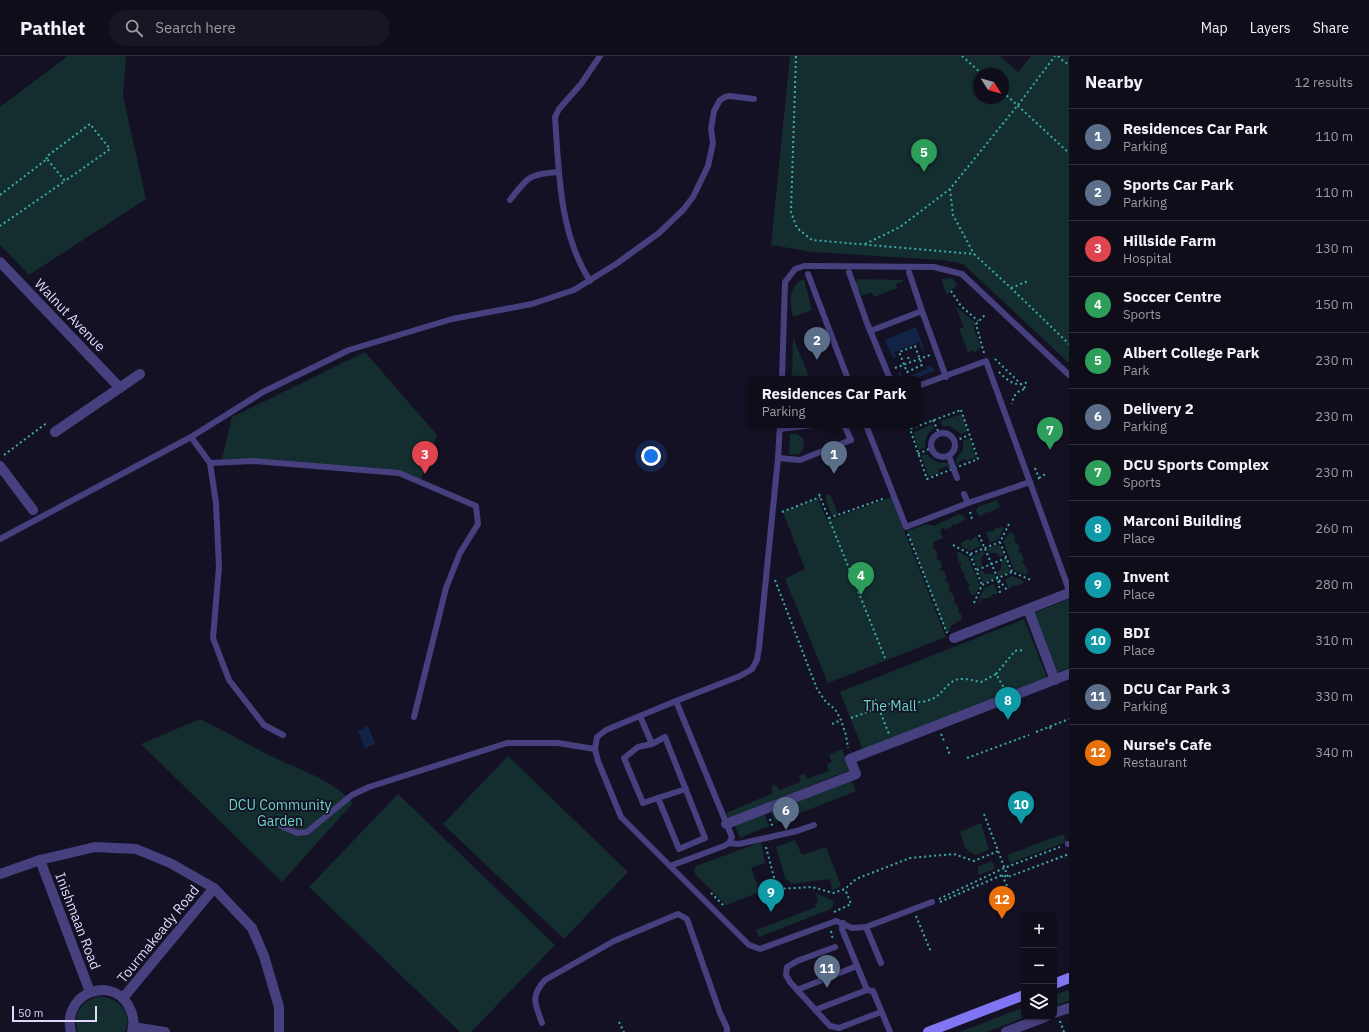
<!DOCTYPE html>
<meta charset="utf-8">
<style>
body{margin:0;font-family:"IBM Plex Sans",sans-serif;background:#191624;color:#f1f3f6}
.controls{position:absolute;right:12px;bottom:12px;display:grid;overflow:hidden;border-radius:8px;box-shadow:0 1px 3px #0004}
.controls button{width:36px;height:36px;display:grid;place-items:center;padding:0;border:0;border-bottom:1px solid #302d3a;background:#100d1b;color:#f1f3f6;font:20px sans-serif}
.compass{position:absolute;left:973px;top:12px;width:36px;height:36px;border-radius:50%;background:#100d1b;box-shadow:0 1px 3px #0004;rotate:127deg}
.scale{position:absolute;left:12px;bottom:10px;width:85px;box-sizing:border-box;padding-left:4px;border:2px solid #ddd7fc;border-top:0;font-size:11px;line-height:14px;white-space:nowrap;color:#ddd7fc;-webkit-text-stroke:3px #151124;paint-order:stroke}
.you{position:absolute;left:651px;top:400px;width:14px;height:14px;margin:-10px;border:3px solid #fff;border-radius:50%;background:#1a73e8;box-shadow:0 0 0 6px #1a73e833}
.badge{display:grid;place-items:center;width:26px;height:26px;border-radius:50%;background:#1a73e8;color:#fff;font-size:13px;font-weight:700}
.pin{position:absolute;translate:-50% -33px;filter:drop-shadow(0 1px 2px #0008)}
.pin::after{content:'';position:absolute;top:21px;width:14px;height:12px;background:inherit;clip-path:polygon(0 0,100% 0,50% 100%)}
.popup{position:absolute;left:747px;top:320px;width:174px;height:52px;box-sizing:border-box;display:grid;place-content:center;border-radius:8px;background:#100d1b;filter:drop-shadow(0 1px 3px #0005);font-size:13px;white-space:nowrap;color:#9c9ca3}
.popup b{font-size:15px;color:#f1f3f6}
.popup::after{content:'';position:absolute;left:50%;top:100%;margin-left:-8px;border:8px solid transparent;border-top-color:#100d1b}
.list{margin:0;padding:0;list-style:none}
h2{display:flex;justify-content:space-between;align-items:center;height:52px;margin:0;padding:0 16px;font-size:17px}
h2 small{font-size:13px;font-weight:400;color:#9c9ca3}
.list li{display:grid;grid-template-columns:26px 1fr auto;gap:12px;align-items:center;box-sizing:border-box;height:56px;padding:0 16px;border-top:1px solid #302d3a}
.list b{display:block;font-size:15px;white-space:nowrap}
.list p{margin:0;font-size:13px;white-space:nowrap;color:#9c9ca3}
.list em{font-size:13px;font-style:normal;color:#9c9ca3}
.icon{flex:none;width:22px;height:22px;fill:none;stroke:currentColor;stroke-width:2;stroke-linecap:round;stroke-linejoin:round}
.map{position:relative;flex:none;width:1069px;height:976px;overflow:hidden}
header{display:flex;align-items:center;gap:24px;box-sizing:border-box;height:56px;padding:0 20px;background:#100d1b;border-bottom:1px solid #302d3a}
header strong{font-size:19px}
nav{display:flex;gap:22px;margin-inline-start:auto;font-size:14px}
.search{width:280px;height:36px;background:#191624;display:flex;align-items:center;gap:10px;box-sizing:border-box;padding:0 14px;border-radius:16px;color:#9c9ca3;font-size:15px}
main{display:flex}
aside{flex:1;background:#100d1b}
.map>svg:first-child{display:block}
.green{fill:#142d2e;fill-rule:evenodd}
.water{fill:#122446}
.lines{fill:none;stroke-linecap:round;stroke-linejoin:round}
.path{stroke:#3aadac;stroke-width:2;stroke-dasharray:2 3;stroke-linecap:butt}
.lane{stroke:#46407f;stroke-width:6}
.street{stroke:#46407f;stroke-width:10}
.secondary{stroke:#8076f4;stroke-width:10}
.labels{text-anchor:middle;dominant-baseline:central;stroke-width:3.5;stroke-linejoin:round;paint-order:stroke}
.street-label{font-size:14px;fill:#ddd7fc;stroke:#151124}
.park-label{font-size:14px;fill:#69d6c0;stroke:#151124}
</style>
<header>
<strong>Pathlet</strong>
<div class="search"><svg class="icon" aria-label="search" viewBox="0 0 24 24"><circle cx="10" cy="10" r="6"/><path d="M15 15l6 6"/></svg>Search here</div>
<nav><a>Map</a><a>Layers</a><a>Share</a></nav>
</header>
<main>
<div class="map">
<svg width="1069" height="976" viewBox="0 0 1069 976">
<rect width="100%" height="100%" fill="#151124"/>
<g class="green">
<path d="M68 0H126L123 40 146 143 29 219 0 189V51Z"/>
<path d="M790 0H1000L1018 16 1031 0H1069V307L963 208 942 204 812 196 771 189ZM979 18H1003V42H979Z"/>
<path d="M952 222 957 229 947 239 941 223Z"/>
<path d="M804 223 812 254 793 261C790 246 788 229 804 223Z"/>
<path d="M856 223 903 224V225L896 228 897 232 874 241 872 236 862 240 863 242 855 227 858 224Z"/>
<path d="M956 251 975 266 974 273 981 291 974 297 973 294 968 296 959 273 964 271Z"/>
<path d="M793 282 810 323H792Z"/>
<path d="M365 296 437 379 421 424 397 417 222 403 232 361Z"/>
<path d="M961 358 968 375 961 378 950 370H942L941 365Z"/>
<path d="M932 368 934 372C927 377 925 383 925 391L919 394 913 377Z"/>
<path d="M790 378H797L803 382C804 389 804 393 799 398L789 399Z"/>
<path d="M969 382 976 401 966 405 965 403 958 406 959 408 957 409 956 404 963 394V385Z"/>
<path d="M927 398C933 405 939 409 948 406L950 412 948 413 947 410 938 414 939 417 929 420 921 400Z"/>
<path d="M830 438 838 458 832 460 827 448 826 439Z"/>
<path d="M891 441 946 581 828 627 785 523 805 513 783 456 818 442 827 465Z"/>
<path d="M997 444 1000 452H996L995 454 987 457 985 456 984 458 979 460 976 455 978 451Z"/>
<path d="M959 458 964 460 965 465 963 464 962 466 955 469 952 468V471L946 473 942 472 940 476 943 482 933 486 934 489 932 491 935 493 938 500 936 503 940 504 942 510 940 514 944 515 947 522 945 525 948 526 950 532 949 536 952 537 955 543 953 546 957 548 959 554 958 557 961 558 962 563 951 570 950 576H946L907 475 927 468 934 470Z"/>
<path d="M1001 471 1004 472 999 483 990 487 986 476 990 475 993 476 994 473Z"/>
<path d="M1010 476 1013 477 1015 482 1014 486 1017 487 1020 493 1018 496 1021 497 1024 504 1022 507 1025 509 1028 515 1026 519 1014 514 1003 485Z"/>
<path d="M976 480 981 490 970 495 961 490 962 486 968 483 971 485 973 482Z"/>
<path d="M999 488 1004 499 1000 501 997 497H989L987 493Z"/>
<path d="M958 495 968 501 980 530 975 539 971 538 968 531 970 528 967 526 964 520 965 517 963 516 960 510 962 507 959 506 957 498Z"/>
<path d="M983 495 985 498 981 502 982 510 978 512 972 500Z"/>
<path d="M1005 503 1010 516 999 521 997 517 1001 513V505Z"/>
<path d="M982 514 986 518H994L996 522 983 527 979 515Z"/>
<path d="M1012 520 1024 525 1022 528 1016 530 1013 529 1009 533 1005 523Z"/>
<path d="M994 528 998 537 995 539 992 538 991 541 984 543 981 542 980 546H978L984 532Z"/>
<path d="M1069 543V612L1058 616 1034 557Z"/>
<path d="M1024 563 1047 621 863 694 840 636Z"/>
<path d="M200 663C224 675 247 688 271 700 297 713 334 724 353 747L282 826 141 688Z"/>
<path d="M842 693 850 714 729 762 726 757 773 737 771 731 776 729 779 734 801 726 799 720 805 717 807 723 829 715 827 708 832 706 829 699Z"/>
<path d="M508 700 628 816 564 883 443 768Z"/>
<path d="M851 724 856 735 775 767 771 756Z"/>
<path d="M398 738 555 889 471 976H460L309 831Z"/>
<path d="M764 757 769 770 740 782 735 769Z"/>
<path d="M981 767 989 794 975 799 965 792 960 776Z"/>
<path d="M1063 778 1066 786 1010 807 1007 799Z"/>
<path d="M795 784 802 799 826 791 841 830 832 834 830 823 792 828 785 822 776 791Z"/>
<path d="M761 786 765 807 751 812 760 836 726 849 696 819 694 815 696 810Z"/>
<path d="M992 805 995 813 978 819V811Z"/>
<path d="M816 837 834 845 833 849 831 853 759 881 756 874 816 851 815 848 818 846Z"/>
<path d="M1069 934V945L1054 950V939Z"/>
<path d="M100 940C118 943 134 956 125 976H78C72 957 81 945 100 940Z"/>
<path d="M1024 951V961H1026L987 976H960Z"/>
</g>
<g class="water">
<path d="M916 271 925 295 924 296 923 293H921L919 286 894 296 897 303 892 300 885 284Z"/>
<path d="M926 309 933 312 934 315 914 323H900L898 317 900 316 904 322 927 313Z"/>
<path d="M368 670 375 688 365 692 358 675Z"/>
</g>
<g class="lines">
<g class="path">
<path d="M796 0 791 156 797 172 812 184 974 198 1011 232 1069 288"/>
<path d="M962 0 982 18"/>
<path d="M1058 0 1064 6 1069 8"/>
<path d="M1003 36 1069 97"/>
<path d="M47 103 46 101 90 68 110 93 65 125"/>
<path d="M950 133 953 159 974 198"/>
<path d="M0 139 47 103 65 125 0 170"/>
<path d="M865 188 900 171 950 133 1018 49 1055 0"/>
<path d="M1011 232 1028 225"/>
<path d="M951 235 961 250 978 265"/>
<path d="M915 290 922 309 907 316 899 296Z"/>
<path d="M984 297 976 268 986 258"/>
<path d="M908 301 910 306"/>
<path d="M995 303 1026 333C1017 334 1013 340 1012 348"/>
<path d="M895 312 930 299"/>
<path d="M999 316C1006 323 1017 333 1027 326"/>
<path d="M961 354 978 403 927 423 910 373Z"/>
<path d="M933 364 939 377"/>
<path d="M955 385 969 379"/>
<path d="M918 398 931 392"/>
<path d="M4 399 48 366"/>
<path d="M1035 412 1039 422 1037 423"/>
<path d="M1039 422 1047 417"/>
<path d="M819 438 885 602"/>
<path d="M782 456 820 441"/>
<path d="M970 456 972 463"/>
<path d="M829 462 885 442"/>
<path d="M1009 468 1000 486 1012 516"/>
<path d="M908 478 947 577"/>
<path d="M979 479 998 523 1000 537"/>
<path d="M953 489 970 498 1000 486"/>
<path d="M970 498 982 529"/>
<path d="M977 514 1006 502"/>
<path d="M775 524 817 633 826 646 835 653 841 664 846 679 848 692"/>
<path d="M999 524 1007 534"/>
<path d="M974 547 982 529 1012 516 1031 524"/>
<path d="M996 618 1015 595 1019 594 1025 595"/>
<path d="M875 643 889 678"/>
<path d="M851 662 892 647C907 645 918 649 932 643 944 638 948 622 963 623 969 623 975 625 981 626L996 618 1004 632"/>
<path d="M832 668 841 664"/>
<path d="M1050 671 1051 674"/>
<path d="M1036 676 1069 663"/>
<path d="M941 678 945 687"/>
<path d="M947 691 950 699"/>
<path d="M967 702 1029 679"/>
<path d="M984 758 1008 821"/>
<path d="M770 763 773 772"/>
<path d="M766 791 777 833 812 831 833 837 845 833 856 823 910 802 954 798 974 805 998 795"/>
<path d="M1002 819 1008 832"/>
<path d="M711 837 725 851"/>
<path d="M939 843 1004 812 1060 791"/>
<path d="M940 846 1002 819 1008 821 1069 798"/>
<path d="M834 856 851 848 845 833"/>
<path d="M916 860 931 896"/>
<path d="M831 875 833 884"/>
<path d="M1060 965 1064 976"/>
<path d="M619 966 624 976"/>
</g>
<g class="lane">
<path d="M510 144C529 120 529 118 559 116"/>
<path d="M849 216 867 267 890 323"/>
<path d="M909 216 922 255 946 321"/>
<path d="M808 218 848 323"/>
<path d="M590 225C559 177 559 116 555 61L559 53 581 28 600 0"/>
<path d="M870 275 922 255"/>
<path d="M782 323 785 226 795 213 804 210H816L934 211 962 218 1069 319"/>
<path d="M918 330 986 305 1069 534"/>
<path d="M780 369 778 402 759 592 757 604 752 613 740 620 676 645 606 674 597 681 595 693 598 705 621 761 749 889 760 893 836 865 852 872 866 871 881 907"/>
<path d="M866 369 906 471 968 447 1030 426"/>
<path d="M780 373 813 369"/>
<circle cx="943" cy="389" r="12"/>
<path d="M191 381 263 336 349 294 452 263 532 248 574 234 616 208 659 177 683 154 693 141 708 110 713 87 711 73 714 55 720 44 725 41 730 40 754 43"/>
<path d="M949 400 957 422"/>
<path d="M778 402 800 404 851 384 844 369"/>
<path d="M210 407 216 447 219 511 213 582 229 624 264 669 283 679"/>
<path d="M964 438 968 447"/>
<path d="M0 483 191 381 210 407 253 405 399 417 476 450 478 468 460 497 446 532 414 661"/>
<path d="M640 660 652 688 665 681 705 782 679 793 658 742 643 747 624 702 638 691 652 688"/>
<path d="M658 742 686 733"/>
<path d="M266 763 297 777 307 776 352 739 369 731 507 687H558L595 693"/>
<path d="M729 787 739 788 797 775 814 769"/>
<path d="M1068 788H1069"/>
<path d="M670 810 724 790 729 787 732 781 676 645"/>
<path d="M843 867 842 873 867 934"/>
<path d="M866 871 932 846"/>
<path d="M835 891 797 905 787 911 786 919 790 926 830 970 839 972 881 956"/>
<path d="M797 934 857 910"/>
<path d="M815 954 867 934 873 935 890 976"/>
<path d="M542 967C535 947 530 941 545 924L614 885 678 858 687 863 720 957 727 972V976"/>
</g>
<g class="street">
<path d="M0 206 120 332"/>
<path d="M55 376 140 318"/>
<path d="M0 410 33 454"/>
<path d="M954 582 1028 553"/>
<path d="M1055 624 1028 553 1069 537"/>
<path d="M726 768 856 718 850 703 1069 618"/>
<path d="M40 804 90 936"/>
<path d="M0 818 40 804 95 791 136 793 170 807 214 832 252 872 264 900 279 951V976"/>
<path d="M123 942 214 832"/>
<path d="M1054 957 1069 952"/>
<path d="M133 971 165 976"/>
<path d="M71 976C61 935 117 917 131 955 134 962 134 969 132 976"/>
<path d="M1006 976 1045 961"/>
</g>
<g class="secondary">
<path d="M1054 928 1069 922"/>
<path d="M928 976 1024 939"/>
</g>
</g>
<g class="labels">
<g class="street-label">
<text transform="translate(70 259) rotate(46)">Walnut Avenue</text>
<text transform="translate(78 865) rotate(69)">Inishmaan Road</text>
<text transform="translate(158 878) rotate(-51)">Tourmakeady Road</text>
</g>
<g class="park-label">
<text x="890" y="650">The Mall</text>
<text x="280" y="749">DCU Community<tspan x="280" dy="16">Garden</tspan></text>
</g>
</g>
</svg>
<div class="controls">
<button>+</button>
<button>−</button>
<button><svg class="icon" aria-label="layers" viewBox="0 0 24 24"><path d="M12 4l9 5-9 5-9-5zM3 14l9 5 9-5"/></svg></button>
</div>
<svg class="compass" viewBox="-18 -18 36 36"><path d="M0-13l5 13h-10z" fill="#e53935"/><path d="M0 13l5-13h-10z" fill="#9c9ca3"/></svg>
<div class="scale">50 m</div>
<div class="you"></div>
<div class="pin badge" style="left:834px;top:418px;background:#5c6f8a">1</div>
<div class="popup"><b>Residences Car Park</b>Parking</div>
<div class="pin badge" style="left:817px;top:304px;background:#5c6f8a">2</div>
<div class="pin badge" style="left:425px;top:418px;background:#e0444e">3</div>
<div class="pin badge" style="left:861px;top:539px;background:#2e9e5b">4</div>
<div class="pin badge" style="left:924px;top:116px;background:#2e9e5b">5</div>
<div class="pin badge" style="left:786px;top:774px;background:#5c6f8a">6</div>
<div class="pin badge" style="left:1050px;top:394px;background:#2e9e5b">7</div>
<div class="pin badge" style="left:1008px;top:664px;background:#0f9aa8">8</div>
<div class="pin badge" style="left:771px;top:856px;background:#0f9aa8">9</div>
<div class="pin badge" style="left:1021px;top:768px;background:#0f9aa8">10</div>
<div class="pin badge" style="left:827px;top:932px;background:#5c6f8a">11</div>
<div class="pin badge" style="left:1002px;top:863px;background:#e8710a">12</div>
</div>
<aside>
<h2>Nearby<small>12 results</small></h2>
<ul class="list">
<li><span class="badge" style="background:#5c6f8a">1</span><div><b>Residences Car Park</b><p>Parking</p></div><em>110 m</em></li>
<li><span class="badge" style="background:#5c6f8a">2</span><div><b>Sports Car Park</b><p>Parking</p></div><em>110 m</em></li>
<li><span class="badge" style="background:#e0444e">3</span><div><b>Hillside Farm</b><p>Hospital</p></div><em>130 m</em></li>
<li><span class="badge" style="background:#2e9e5b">4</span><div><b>Soccer Centre</b><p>Sports</p></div><em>150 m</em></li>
<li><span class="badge" style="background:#2e9e5b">5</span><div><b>Albert College Park</b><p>Park</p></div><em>230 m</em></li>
<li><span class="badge" style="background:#5c6f8a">6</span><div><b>Delivery 2</b><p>Parking</p></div><em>230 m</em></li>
<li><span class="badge" style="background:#2e9e5b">7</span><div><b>DCU Sports Complex</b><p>Sports</p></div><em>230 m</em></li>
<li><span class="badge" style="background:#0f9aa8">8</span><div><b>Marconi Building</b><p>Place</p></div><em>260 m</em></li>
<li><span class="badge" style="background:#0f9aa8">9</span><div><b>Invent</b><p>Place</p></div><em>280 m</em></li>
<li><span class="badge" style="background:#0f9aa8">10</span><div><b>BDI</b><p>Place</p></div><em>310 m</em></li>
<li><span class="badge" style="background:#5c6f8a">11</span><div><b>DCU Car Park 3</b><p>Parking</p></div><em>330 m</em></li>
<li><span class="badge" style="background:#e8710a">12</span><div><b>Nurse's Cafe</b><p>Restaurant</p></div><em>340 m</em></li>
</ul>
</aside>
</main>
